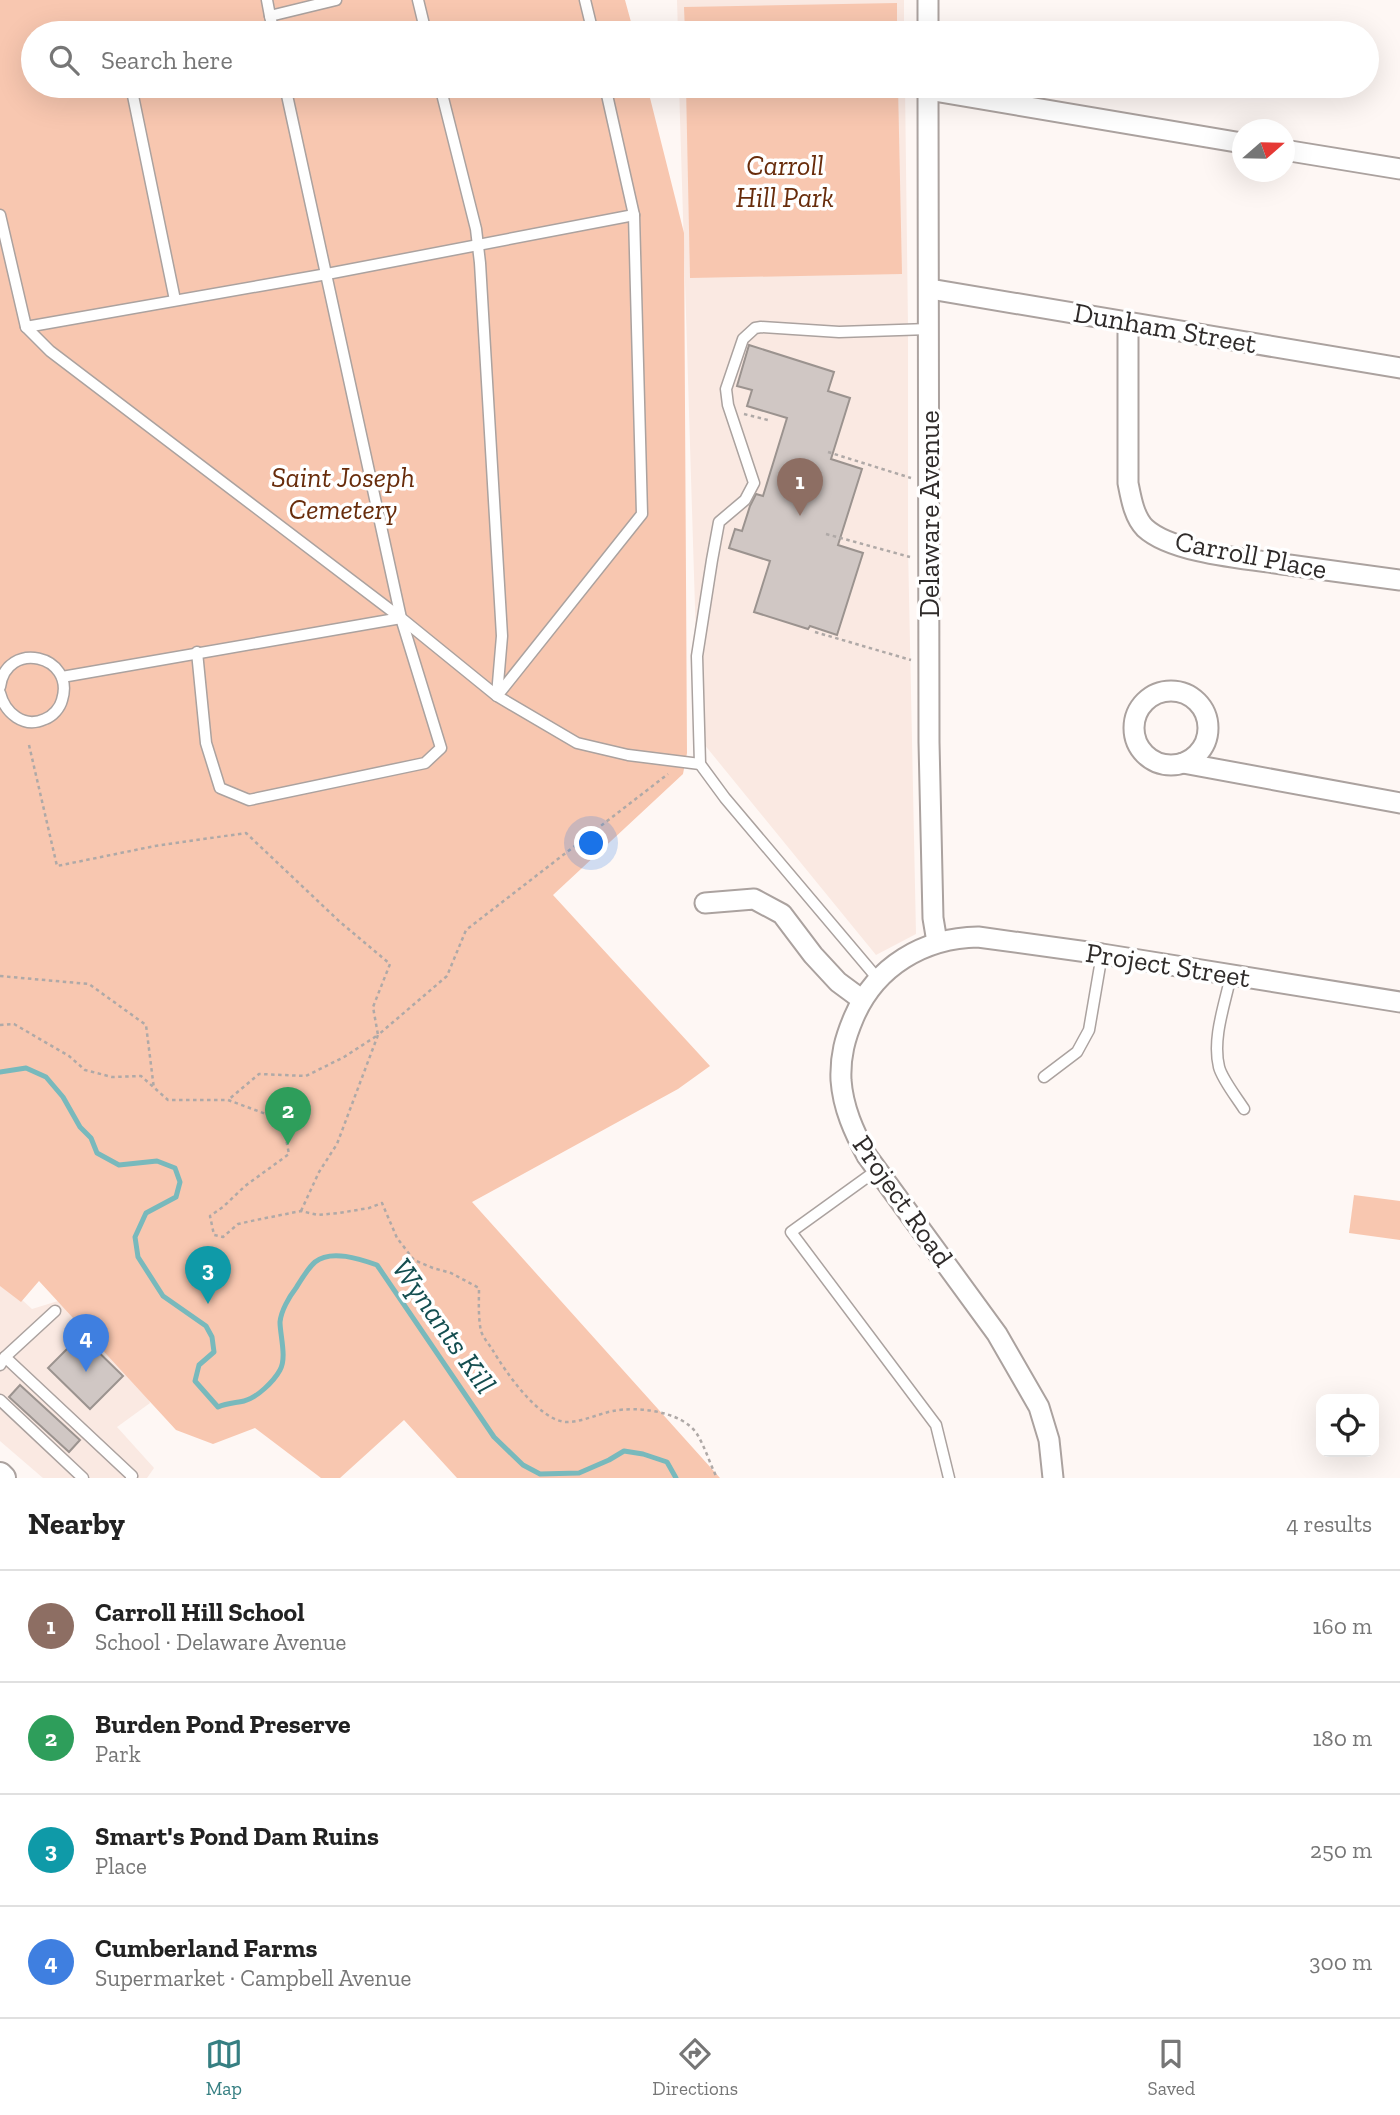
<!DOCTYPE html>
<meta charset="utf-8">
<style>
body{margin:0;font-family:"Zilla Slab",serif;background:#f6f6f6;color:#222}
.controls{position:absolute;right:21px;bottom:21px;display:grid;overflow:hidden;border-radius:14px;box-shadow:0 7px 28px #0002}
.controls button{width:63px;height:63px;display:grid;place-items:center;padding:0;border:0;border-bottom:2px solid #e0e0e0;background:#fff;color:#222;font:35px sans-serif}
.compass{position:absolute;left:1232px;top:119px;width:63px;height:63px;border-radius:50%;background:#fff;box-shadow:0 7px 28px #0002;rotate:70deg}
.you{position:absolute;left:592px;top:844px;width:24px;height:24px;margin:-18px;border:5px solid #fff;border-radius:50%;background:#1a73e8;box-shadow:0 0 0 10px #1a73e833}
.badge{display:grid;place-items:center;width:46px;height:46px;border-radius:50%;background:#367f82;color:#fff;font-size:23px;font-weight:700}
.pin{position:absolute;translate:-50% -58px;filter:drop-shadow(0 2px 4px #0008)}
.pin::after{content:'';position:absolute;top:37px;width:24px;height:21px;background:inherit;clip-path:polygon(0 0,100% 0,50% 100%)}
.list{margin:0;padding:0;list-style:none}
h2{display:flex;justify-content:space-between;align-items:center;height:91px;margin:0;padding:0 28px;font-size:30px}
h2 small{font-size:23px;font-weight:400;color:#767676}
.list li{display:grid;grid-template-columns:46px 1fr auto;gap:21px;align-items:center;box-sizing:border-box;height:112px;padding:0 28px;border-top:2px solid #e0e0e0}
.list b{display:block;font-size:26px;white-space:nowrap}
.list p{margin:0;font-size:23px;white-space:nowrap;color:#767676}
.list em{font-size:23px;font-style:normal;color:#767676}
.icon{flex:none;width:38px;height:38px;fill:none;stroke:currentColor;stroke-width:2;stroke-linecap:round;stroke-linejoin:round}
.map{position:relative;flex:none;width:1400px;height:1478px;overflow:hidden}
.search{position:absolute;background:#fff;box-shadow:0 7px 28px #0002;left:21px;right:21px;top:21px;height:77px;display:flex;align-items:center;gap:18px;box-sizing:border-box;padding:0 24px;border-radius:38px;color:#767676;font-size:26px}
.sheet{height:539px;background:#fff}
nav{display:flex;justify-content:space-around;align-items:center;box-sizing:border-box;height:98px;border-top:2px solid #e0e0e0;background:#fff;font-size:19px;color:#767676}
nav a{display:grid;justify-items:center;gap:4px}
nav .on{color:#367f82}
.map>svg:first-child{display:block}
.built{fill:#fae9e2}
.green{fill:#f8c7b0}
.lines{fill:none;stroke-linecap:round;stroke-linejoin:round}
.stream{stroke:#78b9bc;stroke-width:5}
.building{fill:#d0c7c4;stroke:#9b938f;stroke-width:2}
.service-casing{stroke:#aba29f;stroke-width:13}
.minor-casing{stroke:#aba29f;stroke-width:23}
.tertiary-casing{stroke:#aba29f;stroke-width:28}
.path{stroke:#afa9a7;stroke-width:2.5;stroke-dasharray:3.5 3.5;stroke-linecap:butt}
.service{stroke:#fff;stroke-width:10}
.minor{stroke:#fff;stroke-width:19}
.tertiary{stroke:#fff;stroke-width:24}
.labels{text-anchor:middle;dominant-baseline:central;stroke-width:7;stroke-linejoin:round;paint-order:stroke}
.park-label{font-size:28px;font-style:italic;fill:#682c0b;stroke:#fff}
.street-label{font-size:28px;fill:#2f2b2a;stroke:#fff}
.water-label{font-size:30px;font-style:italic;fill:#144e50;stroke:#fff}
</style>
<div class="map">
<svg width="1400" height="1478" viewBox="0 0 1400 1478">
<rect width="100%" height="100%" fill="#fef7f4"/>
<g class="built">
<path d="M677 0H904V33H678Z"/>
<path d="M679 86H905L908 327V547L916 934 876 955 699 738Z"/>
<path d="M0 1280 32 1309 58 1301 139 1372 150 1403 117 1427 154 1468 147 1478H43L0 1441Z"/>
</g>
<g class="green">
<path d="M0 0H625L634 33H33V86H647L684 233 687 753 683 774 553 895 710 1066 678 1089 472 1202 720 1478H457L404 1420 340 1478H321L255 1428 213 1444 176 1430 39 1281 21 1302 0 1286Z"/>
<path d="M897 3V33H685L684 7Z"/>
<path d="M686 86H898L902 274 690 278Z"/>
<path d="M1354 1195 1400 1201V1240L1349 1233Z"/>
</g>
<g class="lines">
<path class="stream" d="M0 1072 26 1068 46 1077 63 1097 80 1127 91 1138 97 1153 119 1165 157 1161 175 1168 180 1182 176 1197 146 1213 135 1237 138 1257 163 1296 206 1326 212 1337 214 1352 199 1365 195 1381 218 1407C227 1403 235 1403 244 1401 257 1398 274 1381 280 1370 287 1358 280 1335 280 1322 281 1311 289 1297 296 1288 301 1280 308 1268 315 1262 331 1249 360 1259 377 1265L494 1437 523 1465 540 1474 579 1473 609 1460 624 1451 643 1454 667 1462 676 1478"/>
</g>
<g class="building">
<path d="M749 345 834 372 828 391 850 398 831 459 862 469 838 545 863 553 837 635 810 626 808 629 754 612 770 561 729 548 735 529 742 531 750 506 756 494 763 496 787 418 747 406 752 390 737 386Z"/>
<path d="M81 1335 123 1376 90 1409 48 1368Z"/>
<path d="M20 1385 80 1440 69 1452 9 1397Z"/>
</g>
<g class="lines">
<g class="service-casing">
<g id="service">
<path d="M267 0 270 16 336 0"/>
<path d="M418 0 426 33"/>
<path d="M585 0 593 33"/>
<path d="M270 16 274 33"/>
<path d="M131 86 175 300"/>
<path d="M285 86 401 618 497 696 577 743 628 755 700 764"/>
<path d="M440 86 476 229 480 263 502 636 497 695"/>
<path d="M0 215 26 327 327 274 634 215"/>
<path d="M26 327 50 351 401 618 62 677"/>
<path d="M197 652 206 743 220 788 249 800 425 763 441 748 401 618"/>
<path d="M0 687C6 639 76 655 62 700 60 708 53 716 45 719 24 729 5 713 0 693"/>
<path d="M497 696 642 514 634 215 605 86"/>
<path d="M1231 975C1225 1004 1212 1038 1219 1067 1222 1079 1237 1098 1244 1109"/>
<path d="M878 979 725 798 700 764 697 656 712 560 719 522 745 500 754 483 728 405 726 389 743 339 755 328 761 327 839 332 929 329"/>
<path d="M1044 1077 1077 1052 1089 1030 1102 954"/>
<path d="M877 1170 791 1232 936 1425 949 1478"/>
<path d="M5 1357 132 1476 131 1478"/>
<path d="M0 1365 5 1357 55 1311"/>
<path d="M0 1400 83 1478"/>
</g>
</g>
<g class="minor-casing">
<g id="minor">
<path d="M928 0V33"/>
<path d="M928 86 929 742 933 918 937 942"/>
<path d="M928 90 1242 143"/>
<path d="M1284 150 1400 169"/>
<path d="M930 289 1400 368"/>
<path d="M1128 322V483C1131 498 1134 517 1145 528 1173 554 1251 559 1289 565 1326 570 1363 575 1400 580"/>
<circle cx="1171" cy="728" r="37"/>
<path d="M1183 763 1400 803"/>
<path d="M705 903 754 899 782 914 813 955 838 982 861 999"/>
<path d="M1053 1478 1049 1440 1039 1407 997 1334 867 1156C854 1132 843 1108 841 1080 840 1056 845 1038 854 1017 876 966 924 938 978 937L1102 954 1400 1002"/>
</g>
</g>
<g class="tertiary-casing">
<path id="tertiary" d="M0 1475 3 1478"/>
</g>
<g class="path">
<path d="M744 414 768 420"/>
<path d="M828 452 911 478"/>
<path d="M826 534 910 557"/>
<path d="M815 632 911 660"/>
<path d="M29 745 57 866 155 846 246 833 340 922 390 964 373 1007 378 1035 344 1057 306 1076 259 1074 228 1100"/>
<path d="M0 976 89 984 146 1025 154 1089"/>
<path d="M0 1025 14 1024 69 1056 85 1070 112 1077 141 1076 168 1100H228L274 1117 285 1134 289 1154 245 1186 223 1207 210 1216 214 1235 223 1237 238 1224 256 1220 301 1211 318 1215 339 1213 369 1208 382 1203 397 1238 414 1260 433 1268 451 1273 479 1288C479 1301 478 1317 481 1331 483 1337 488 1343 492 1349 505 1371 538 1420 566 1422 583 1422 597 1414 613 1411 637 1406 682 1411 697 1434 705 1447 710 1464 717 1478"/>
<path d="M301 1211 319 1172 337 1144 378 1035 447 976 466 930 668 774"/>
</g>
<use href="#service" class="service"/>
<use href="#minor" class="minor"/>
<use href="#tertiary" class="tertiary"/>
</g>
<g class="labels">
<g class="park-label">
<text x="785" y="165">Carroll<tspan x="785" dy="32">Hill Park</tspan></text>
<text x="343" y="477">Saint Joseph<tspan x="343" dy="32">Cemetery</tspan></text>
</g>
<g class="street-label">
<text transform="translate(1165 328) rotate(10)">Dunham Street</text>
<text transform="translate(929 514) rotate(-90)">Delaware Avenue</text>
<text transform="translate(1251 555) rotate(11)">Carroll Place</text>
<text transform="translate(1168 965) rotate(9)">Project Street</text>
<text transform="translate(903 1201) rotate(55)">Project Road</text>
</g>
<g class="water-label">
<text transform="translate(444 1326) rotate(55)">Wynants Kill</text>
</g>
</g>
</svg>
<div class="controls">
<button><svg class="icon" aria-label="locate" viewBox="0 0 24 24"><circle cx="12" cy="12" r="6"/><path d="M12 2v4M12 18v4M2 12h4M18 12h4"/></svg></button>
</div>
<svg class="compass" viewBox="-18 -18 36 36"><path d="M0-13l5 13h-10z" fill="#e53935"/><path d="M0 13l5-13h-10z" fill="#767676"/></svg>
<div class="you"></div>
<div class="pin badge" style="left:800px;top:516px;background:#8d6e63">1</div>
<div class="pin badge" style="left:288px;top:1145px;background:#2e9e5b">2</div>
<div class="pin badge" style="left:208px;top:1304px;background:#0f9aa8">3</div>
<div class="pin badge" style="left:86px;top:1372px;background:#3f7fe0">4</div>
<div class="search"><svg class="icon" aria-label="search" viewBox="0 0 24 24"><circle cx="10" cy="10" r="6"/><path d="M15 15l6 6"/></svg>Search here</div>
</div>
<section class="sheet">
<h2>Nearby<small>4 results</small></h2>
<ul class="list">
<li><span class="badge" style="background:#8d6e63">1</span><div><b>Carroll Hill School</b><p>School · Delaware Avenue</p></div><em>160 m</em></li>
<li><span class="badge" style="background:#2e9e5b">2</span><div><b>Burden Pond Preserve</b><p>Park</p></div><em>180 m</em></li>
<li><span class="badge" style="background:#0f9aa8">3</span><div><b>Smart's Pond Dam Ruins</b><p>Place</p></div><em>250 m</em></li>
<li><span class="badge" style="background:#3f7fe0">4</span><div><b>Cumberland Farms</b><p>Supermarket · Campbell Avenue</p></div><em>300 m</em></li>
</ul>
</section>
<nav>
<a class="on"><svg class="icon" aria-label="map" viewBox="0 0 24 24"><path d="M3 6l6-2 6 2 6-2v14l-6 2-6-2-6 2zM9 4v14M15 6v14"/></svg>Map</a>
<a><svg class="icon" aria-label="directions" viewBox="0 0 24 24"><path d="M12 3l9 9-9 9-9-9zM9 14v-3h6M13 9l2 2-2 2"/></svg>Directions</a>
<a><svg class="icon" aria-label="saved" viewBox="0 0 24 24"><path d="M7 4h10v16l-5-4-5 4z"/></svg>Saved</a>
</nav>
